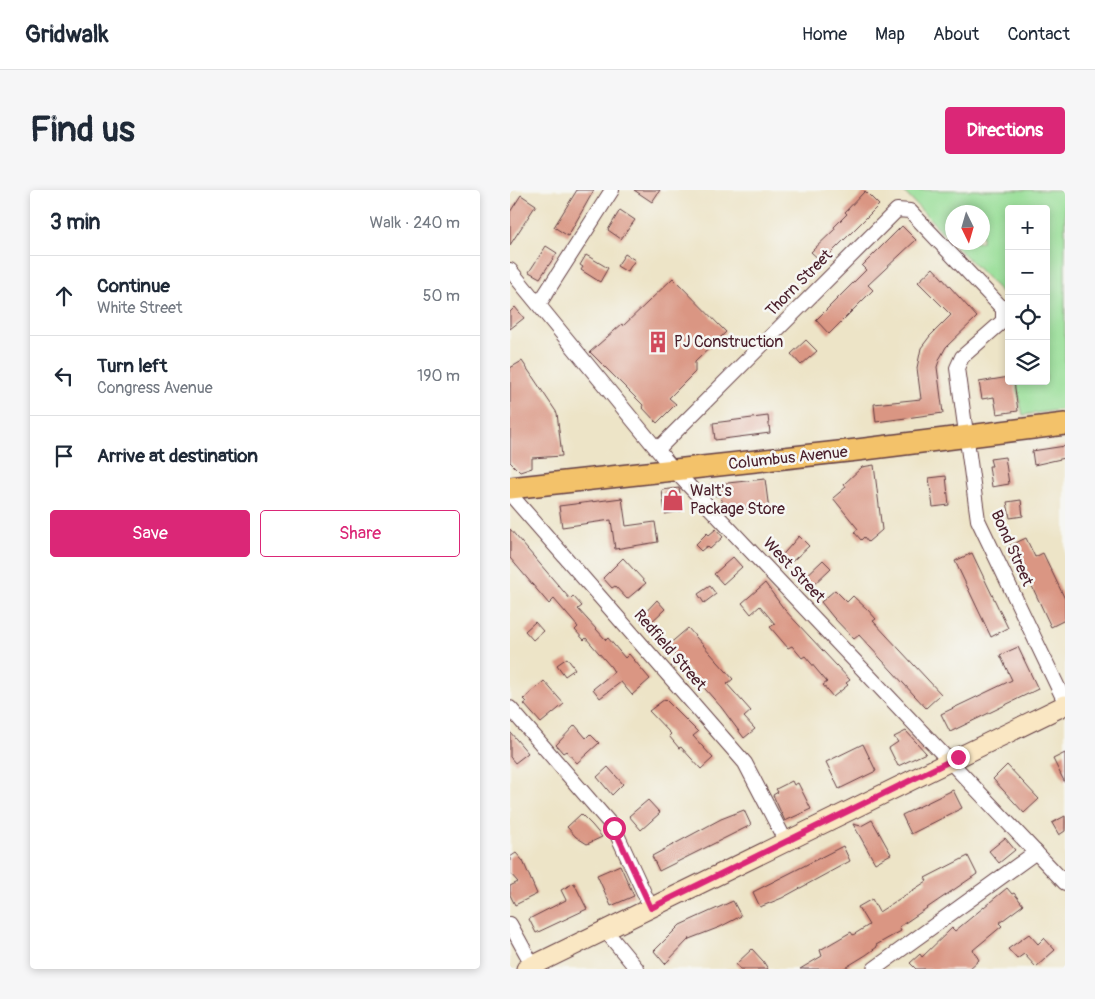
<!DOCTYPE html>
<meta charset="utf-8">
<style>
body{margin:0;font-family:Pangolin,sans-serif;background:#f6f6f7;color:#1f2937}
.controls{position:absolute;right:15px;top:15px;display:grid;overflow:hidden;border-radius:5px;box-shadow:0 2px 8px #0003}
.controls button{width:45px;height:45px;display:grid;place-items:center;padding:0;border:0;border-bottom:1px solid #e0e1e3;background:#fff;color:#1f2937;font:25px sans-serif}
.compass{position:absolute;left:435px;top:15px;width:45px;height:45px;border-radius:50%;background:#fff;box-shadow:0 2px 8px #0003;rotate:175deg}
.stop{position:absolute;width:15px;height:15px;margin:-11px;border:4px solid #db2777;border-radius:50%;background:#fff}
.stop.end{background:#db2777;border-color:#fff;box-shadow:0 1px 5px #0008}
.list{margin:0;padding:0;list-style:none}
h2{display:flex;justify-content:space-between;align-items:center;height:65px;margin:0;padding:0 20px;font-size:21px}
h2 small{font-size:16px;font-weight:400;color:#747a83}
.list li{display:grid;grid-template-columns:32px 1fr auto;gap:15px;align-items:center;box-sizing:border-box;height:80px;padding:0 20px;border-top:1px solid #e0e1e3}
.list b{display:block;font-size:19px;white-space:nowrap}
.list p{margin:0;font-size:16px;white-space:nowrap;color:#747a83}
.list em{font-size:16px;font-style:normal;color:#747a83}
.actions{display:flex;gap:10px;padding:15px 20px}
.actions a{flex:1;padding:11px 0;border:1px solid #db2777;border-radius:5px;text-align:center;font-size:18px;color:#db2777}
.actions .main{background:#db2777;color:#fff}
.icon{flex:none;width:28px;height:28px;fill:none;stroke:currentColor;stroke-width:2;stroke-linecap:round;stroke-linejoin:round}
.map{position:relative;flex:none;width:555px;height:779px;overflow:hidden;border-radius:5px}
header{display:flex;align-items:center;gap:30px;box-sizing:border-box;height:70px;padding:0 25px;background:#fff;border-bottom:1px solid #e0e1e3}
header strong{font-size:24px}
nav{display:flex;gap:28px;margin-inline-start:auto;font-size:18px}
.intro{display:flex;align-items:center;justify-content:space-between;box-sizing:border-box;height:120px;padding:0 30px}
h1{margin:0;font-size:35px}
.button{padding:12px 22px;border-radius:5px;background:#db2777;color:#fff;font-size:18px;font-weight:700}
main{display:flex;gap:30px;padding:0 30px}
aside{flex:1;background:#fff;border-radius:5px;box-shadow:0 2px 8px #0003}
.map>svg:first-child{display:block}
.green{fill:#98de97;stroke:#717e61}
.building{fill:#da9683}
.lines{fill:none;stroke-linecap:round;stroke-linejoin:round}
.street-casing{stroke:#623d42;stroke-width:16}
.secondary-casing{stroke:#623d42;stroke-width:21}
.primary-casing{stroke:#623d42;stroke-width:24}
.street{stroke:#fff;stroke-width:14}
.secondary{stroke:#fae7c3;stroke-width:19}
.primary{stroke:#f3c26a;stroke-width:21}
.route{stroke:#db2777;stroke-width:6}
.labels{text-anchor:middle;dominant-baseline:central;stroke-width:5;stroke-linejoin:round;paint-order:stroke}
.street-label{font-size:16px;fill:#4a1f2b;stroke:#f6f6f2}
.poi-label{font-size:16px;fill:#4a1f2b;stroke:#f6f6f2;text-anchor:start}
</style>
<header>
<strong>Gridwalk</strong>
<nav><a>Home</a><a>Map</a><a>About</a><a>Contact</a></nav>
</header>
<div class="intro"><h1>Find us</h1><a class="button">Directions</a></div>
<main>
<aside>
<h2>3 min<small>Walk · 240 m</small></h2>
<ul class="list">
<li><svg class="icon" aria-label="ahead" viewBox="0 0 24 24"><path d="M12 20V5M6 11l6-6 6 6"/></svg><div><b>Continue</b><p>White Street</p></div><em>50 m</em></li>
<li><svg class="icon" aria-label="left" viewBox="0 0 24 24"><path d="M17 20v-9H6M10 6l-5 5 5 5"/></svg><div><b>Turn left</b><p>Congress Avenue</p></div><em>190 m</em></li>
<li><svg class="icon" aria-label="arrive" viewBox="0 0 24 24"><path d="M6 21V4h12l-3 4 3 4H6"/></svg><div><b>Arrive at destination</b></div></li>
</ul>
<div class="actions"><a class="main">Save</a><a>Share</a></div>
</aside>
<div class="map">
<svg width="555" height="779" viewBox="0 0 555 779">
<rect width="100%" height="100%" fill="#f6f6f2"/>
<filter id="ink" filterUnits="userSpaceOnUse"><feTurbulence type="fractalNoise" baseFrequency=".02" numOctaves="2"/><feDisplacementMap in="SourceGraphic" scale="10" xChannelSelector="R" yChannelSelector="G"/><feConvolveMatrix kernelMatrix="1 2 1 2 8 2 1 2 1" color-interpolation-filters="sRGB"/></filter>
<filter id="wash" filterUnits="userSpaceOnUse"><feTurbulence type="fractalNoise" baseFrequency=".0096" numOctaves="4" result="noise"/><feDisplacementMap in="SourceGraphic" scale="20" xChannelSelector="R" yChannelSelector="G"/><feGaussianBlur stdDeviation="1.12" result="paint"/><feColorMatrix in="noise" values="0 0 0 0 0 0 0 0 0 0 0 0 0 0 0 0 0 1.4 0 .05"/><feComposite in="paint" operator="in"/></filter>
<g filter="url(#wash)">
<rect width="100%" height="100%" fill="#ede4c7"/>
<path class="green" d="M392 0H555V219L513 225 505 191H536V19H499V110L443 53 472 52V22H442V52Z"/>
<g id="blocks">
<g class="building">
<path d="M67 0H84L58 46 44 37Z"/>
<path d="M124 0H150L142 12Z"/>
<path d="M355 1 369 15 312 72 301 62 325 39 324 37 337 24 335 22Z"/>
<path d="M11 5 26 15 0 55V22Z"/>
<path d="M110 20 125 30 111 49 98 40Z"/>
<path d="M392 36 406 50 358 95 363 100 319 144 306 130 356 80 352 76Z"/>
<path d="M36 56 47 63 30 88 19 82Z"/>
<path d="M115 64 125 70 117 82 107 76Z"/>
<path d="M76 65 98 78 90 92 71 80 73 77 70 75Z"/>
<path d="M423 78 467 127 436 157 430 168 427 177 433 223 366 232 364 214 411 209 407 178 411 158 420 146 441 125 408 92Z"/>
<path d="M163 88 216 142 185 172V182L159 208 166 214 147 233 132 217 133 215 80 162 112 134 113 136Z"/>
<path d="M5 117 14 128 0 139V122Z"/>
<path d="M296 150 307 161 291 175 281 164Z"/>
<path d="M12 171 47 223 52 266 22 268V278L10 282 0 272V178Z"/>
<path d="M499 187V191H504L508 221 487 224 484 207 472 209 469 192Z"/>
<path d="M258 226 260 243 205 250 203 233Z"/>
<path d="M555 256V268L524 275 522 261Z"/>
<path d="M495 267 499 294 482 297 479 276H482L480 269Z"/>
<path d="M364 275 372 340 358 352 354 347 351 350 344 342 348 339 323 308 336 297 334 294 352 277Z"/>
<path d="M436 286 439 315 423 317 419 288Z"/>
<path d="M255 289 259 320 247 321V318L223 321 222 315 213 316 211 306H206L200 302 199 295Z"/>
<path d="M169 298 172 321 155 324 152 300Z"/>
<path d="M112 308 116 336 145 332 148 352 105 359 101 330 52 337 49 316Z"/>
<path d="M511 310 513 326 500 328 497 312Z"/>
<path d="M0 339 60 409 63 406 72 416 68 419 96 450 98 448 115 468 119 464 140 489 122 505 111 492 90 508 83 499 104 482 101 477 76 448 74 450 65 440 68 437 44 409 39 414 0 368Z"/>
<path d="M206 339 213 347 200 359 197 356 191 361 185 355 197 343 199 345Z"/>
<path d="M289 346 299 356 275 378 268 370Z"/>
<path d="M516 348 525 367 533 363 555 409V430L541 437 508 366 502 369 497 357Z"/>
<path d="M462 363 498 438 481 447 445 371Z"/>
<path d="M223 367 232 377 213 394 204 384Z"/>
<path d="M113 368 136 393 117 409 105 396 102 398 93 388Z"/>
<path d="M313 370 321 378 300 398 292 390Z"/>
<path d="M255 393 274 419 340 490 336 493 338 495 323 507 313 495 317 492 295 466 292 468 282 456 278 458 260 437 265 434 250 416 241 424 232 413Z"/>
<path d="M200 396 206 404 194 413 188 404Z"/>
<path d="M325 400 337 412 343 406 358 420 366 429 363 431 431 504 416 518 349 445 344 449 323 427 311 412Z"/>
<path d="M147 410 155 419 136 437 129 429Z"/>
<path d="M25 432 33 441 23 450 15 441Z"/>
<path d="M178 438 223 489 217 494 241 521 234 527 245 539 234 548 211 517 157 456Z"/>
<path d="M508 457 528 499 440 542 431 524 502 490 490 465Z"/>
<path d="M57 468 65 479 55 486 47 475Z"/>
<path d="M34 491 54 514 31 533 14 514 17 512 14 509Z"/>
<path d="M155 509 188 542 183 546 203 568 191 579 171 557 169 558 159 546 161 544 139 521Z"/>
<path d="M65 535 76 548 80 544 89 553 67 573 56 561 53 563 46 555Z"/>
<path d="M396 541 416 563 388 576 379 558 388 552 384 547Z"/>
<path d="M0 542 18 563 5 573 0 567Z"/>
<path d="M353 554 366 581 329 599 316 572Z"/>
<path d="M555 563V593L543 569Z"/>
<path d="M497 575 529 609 514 623 483 589Z"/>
<path d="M98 577 113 594 102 605 87 587Z"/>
<path d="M282 591 284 595 288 593 301 619 275 631 263 605 268 602 266 599Z"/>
<path d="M443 600 452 618 401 644 392 625Z"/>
<path d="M138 610 150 623 131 640 119 626Z"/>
<path d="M234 620 241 635 149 681 142 666 211 629Z"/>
<path d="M71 624 82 635 92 647 77 654 66 647 57 637Z"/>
<path d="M555 626V641L549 645 542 633Z"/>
<path d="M362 630 381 664 365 673 343 634 351 636Z"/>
<path d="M495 648 505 660 489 673 479 661Z"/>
<path d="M333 656 340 671 272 708 250 717 243 702Z"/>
<path d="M6 663 13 671 27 704 5 715 0 705V696L8 692 0 683V667Z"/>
<path d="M458 666 467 684 389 737 391 741 366 755 367 757 356 765 333 779H290L312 766 310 760 341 742 343 745 359 735 348 717 362 709 369 722 417 691 415 688Z"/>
<path d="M110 675 124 706 101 716 87 685Z"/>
<path d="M64 693 77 719 26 743 19 729 56 710 51 700Z"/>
<path d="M497 698 502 704 504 703 513 715 489 733 492 736 463 760 469 770 459 779H406L400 773 410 764 412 767 442 738 445 741Z"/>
<path d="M223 711 231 726 210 737 179 749 155 774 144 761 170 735Z"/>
<path d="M519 744 528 754 534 748 545 760 526 777 514 764 507 769 498 759Z"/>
<path d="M242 759 253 771 258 779H230L226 774Z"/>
</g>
</g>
</g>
<g filter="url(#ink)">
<use href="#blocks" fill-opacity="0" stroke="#623d42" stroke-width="1"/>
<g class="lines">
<g class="street-casing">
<g id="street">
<path d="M0 80 163 279 555 693"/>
<path d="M29 114 102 0"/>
<path d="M148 259 387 20 400 21 493 119V131L452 167 447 178 468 330 555 512"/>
<path d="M0 304 235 573 276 652"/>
<path d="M0 518 104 638 141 718"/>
<path d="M0 734 23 776"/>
<path d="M95 740 127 779"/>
<path d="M364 779 526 662"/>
</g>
</g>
<g class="secondary-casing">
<path id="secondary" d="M16 779 555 515"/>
</g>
<g class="primary-casing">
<path id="primary" d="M0 298 347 260 555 234"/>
</g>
<use href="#street" class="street"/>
<use href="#secondary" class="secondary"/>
<use href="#primary" class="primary"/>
</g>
</g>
<g class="lines" filter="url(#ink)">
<path class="route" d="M104 638 141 718 448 567"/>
</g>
<defs>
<g id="building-bare" transform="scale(1.725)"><path d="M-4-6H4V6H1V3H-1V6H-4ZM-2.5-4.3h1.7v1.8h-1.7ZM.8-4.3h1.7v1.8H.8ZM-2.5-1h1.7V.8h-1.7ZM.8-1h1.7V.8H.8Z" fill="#d1495b" stroke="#f6f6f2" stroke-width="2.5" paint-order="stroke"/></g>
<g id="shop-bare" transform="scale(1.725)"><path d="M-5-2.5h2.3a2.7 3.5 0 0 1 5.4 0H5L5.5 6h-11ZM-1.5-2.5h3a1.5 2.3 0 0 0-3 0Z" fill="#d1495b" stroke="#f6f6f2" stroke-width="2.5" paint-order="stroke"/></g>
</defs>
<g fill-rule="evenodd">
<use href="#building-bare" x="148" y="152"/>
<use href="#shop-bare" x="163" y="310"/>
</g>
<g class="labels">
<g class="street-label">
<text transform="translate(289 93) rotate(-45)">Thorn Street</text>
<text transform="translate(278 268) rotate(-6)">Columbus Avenue</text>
<text transform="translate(502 358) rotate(66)">Bond Street</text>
<text transform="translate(284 380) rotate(47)">West Street</text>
<text transform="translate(160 460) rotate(49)">Redfield Street</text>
</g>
<g class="poi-label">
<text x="164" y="152">PJ Construction</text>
<text x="180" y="301">Walt's<tspan x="180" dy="18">Package Store</tspan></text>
</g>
</g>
</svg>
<div class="controls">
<button>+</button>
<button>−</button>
<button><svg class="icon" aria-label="locate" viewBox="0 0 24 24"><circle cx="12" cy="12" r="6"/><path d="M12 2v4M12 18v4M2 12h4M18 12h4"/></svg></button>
<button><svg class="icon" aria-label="layers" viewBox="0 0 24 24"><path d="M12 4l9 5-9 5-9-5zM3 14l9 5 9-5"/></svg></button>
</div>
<svg class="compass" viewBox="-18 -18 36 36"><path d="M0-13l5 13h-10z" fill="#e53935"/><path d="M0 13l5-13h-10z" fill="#747a83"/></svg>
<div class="stop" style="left:104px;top:638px"></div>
<div class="stop end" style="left:448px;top:567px"></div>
</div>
</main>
